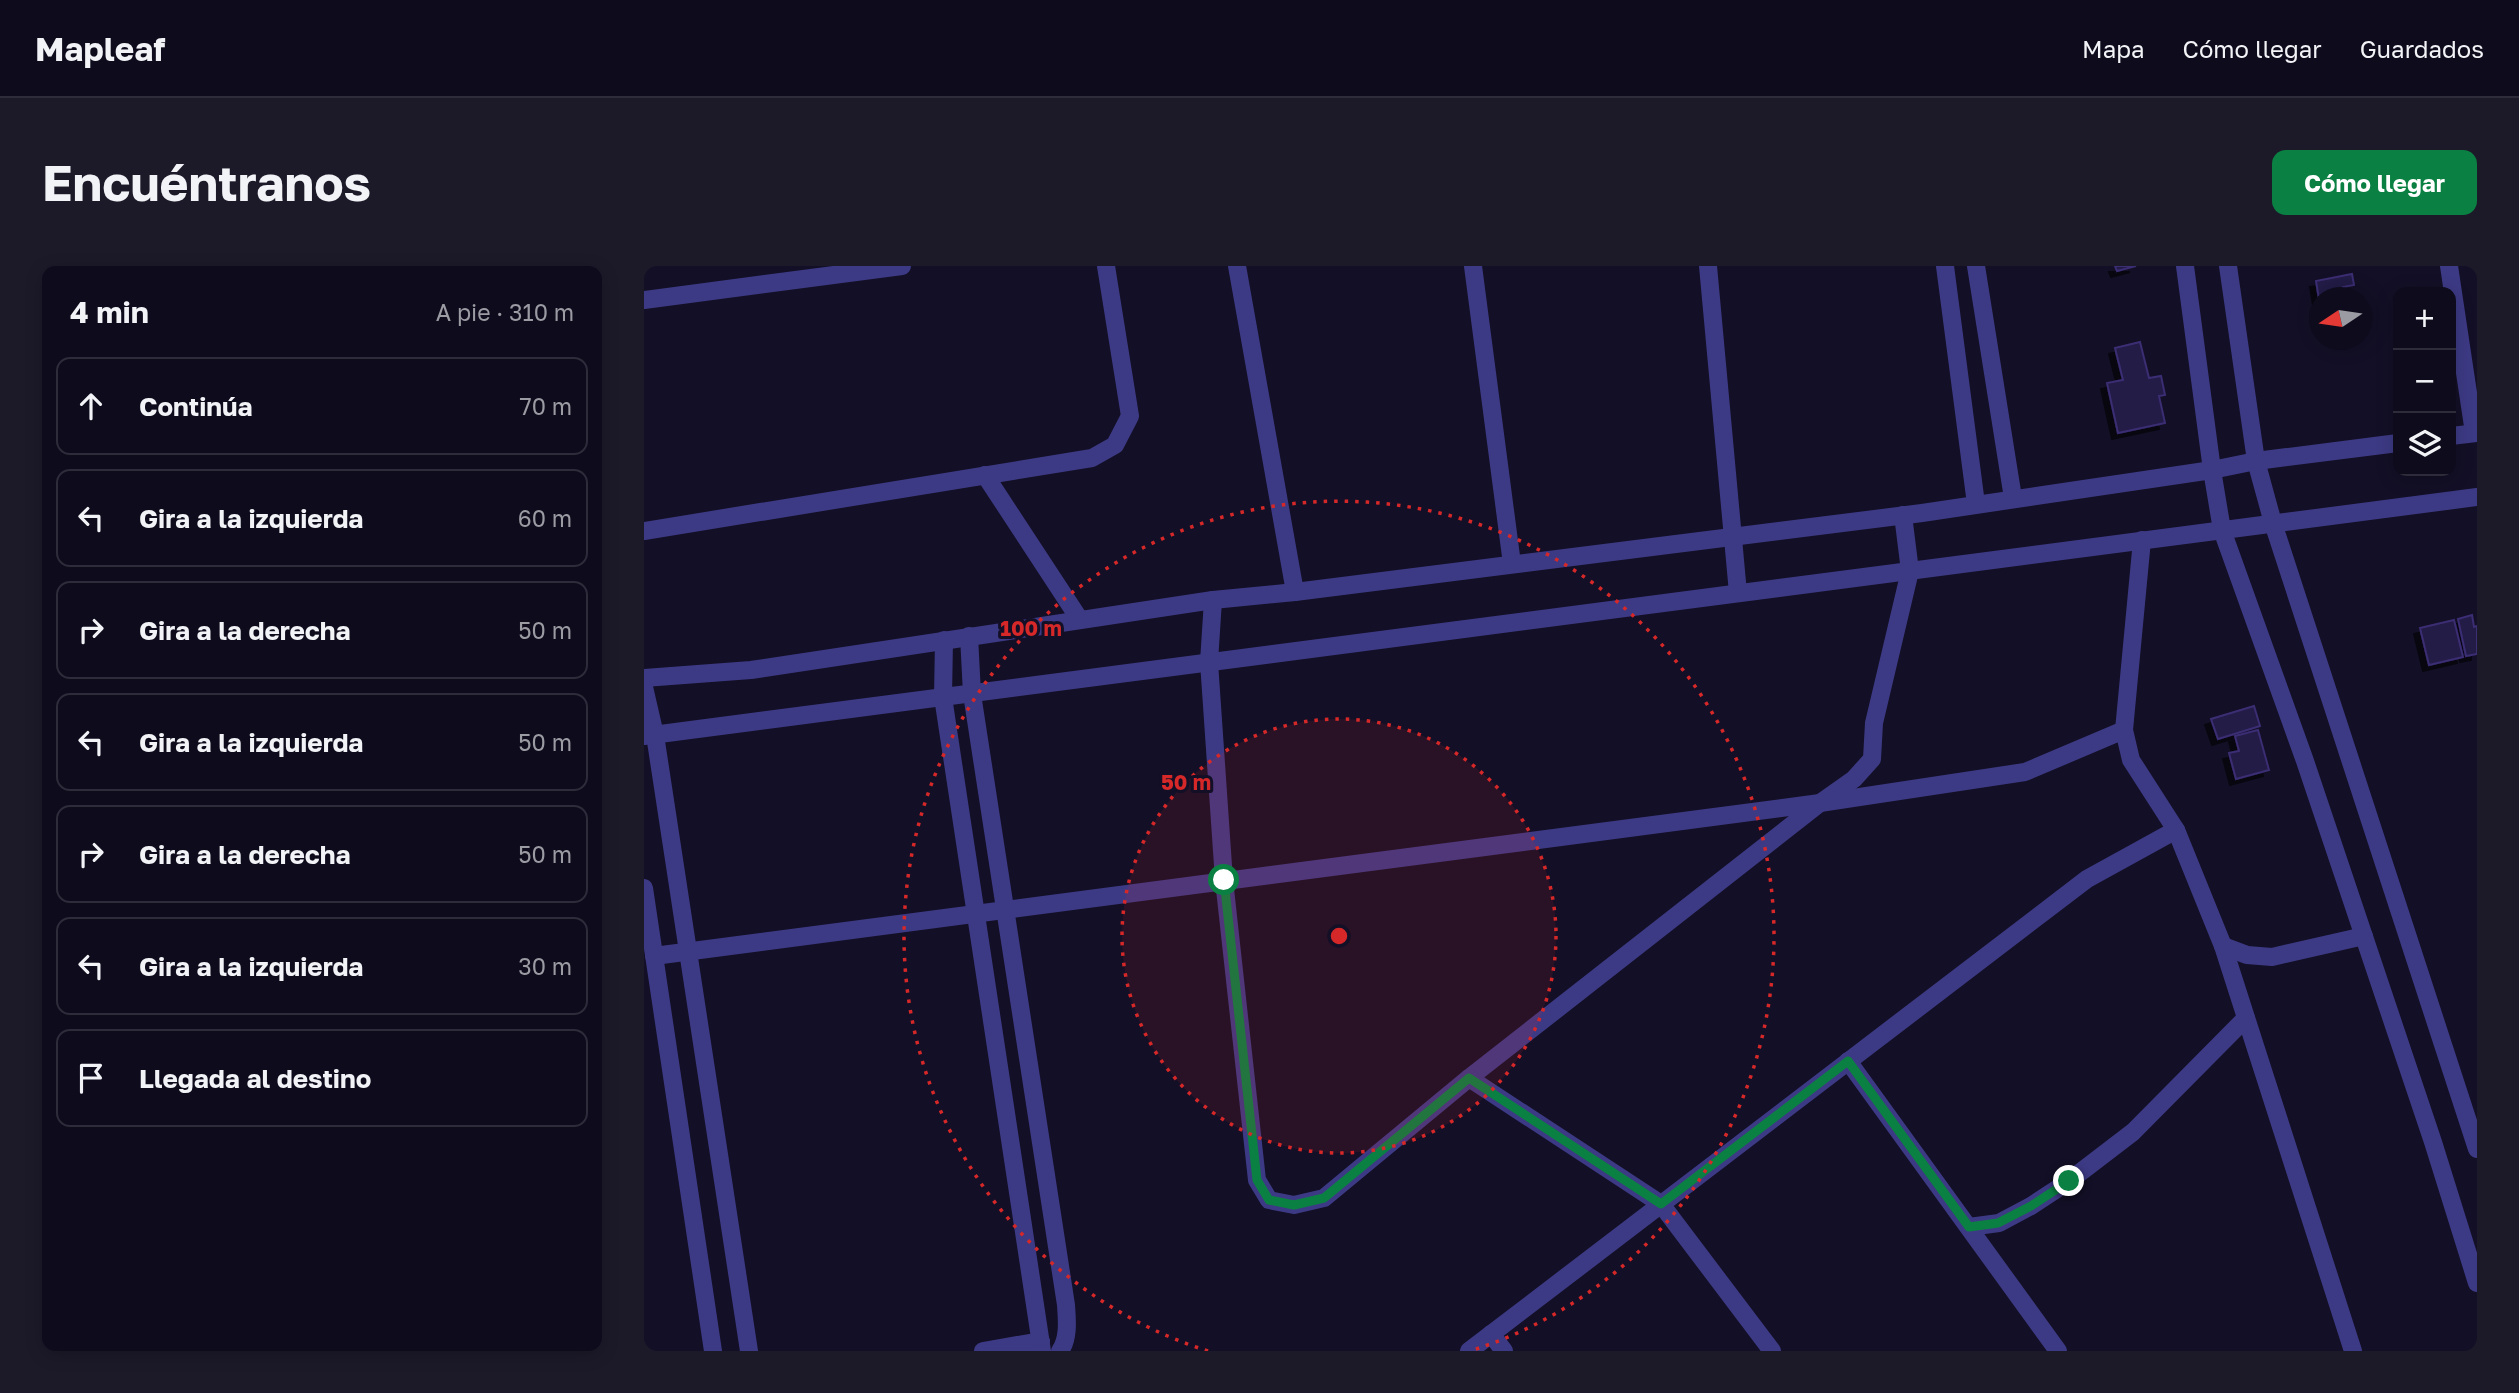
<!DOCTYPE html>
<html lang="es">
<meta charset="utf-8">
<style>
body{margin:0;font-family:"Golos Text",sans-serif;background:#1c1929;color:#f1f3f6}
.controls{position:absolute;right:21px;top:21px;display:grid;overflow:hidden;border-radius:14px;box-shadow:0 4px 18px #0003}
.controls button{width:63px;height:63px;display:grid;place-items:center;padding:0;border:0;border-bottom:2px solid #2e2b3b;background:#0e0b1c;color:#f1f3f6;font:35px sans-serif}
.compass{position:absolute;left:1665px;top:21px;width:63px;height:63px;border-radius:50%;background:#0e0b1c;box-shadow:0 4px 18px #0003;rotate:257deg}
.stop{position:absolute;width:21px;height:21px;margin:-16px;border:5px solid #0b8043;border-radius:50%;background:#fff}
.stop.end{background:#0b8043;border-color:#fff;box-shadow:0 2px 7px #0008}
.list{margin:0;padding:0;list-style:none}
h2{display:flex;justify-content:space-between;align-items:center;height:91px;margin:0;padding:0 28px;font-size:30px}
h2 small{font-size:23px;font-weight:400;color:#9b9ba3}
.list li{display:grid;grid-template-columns:46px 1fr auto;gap:21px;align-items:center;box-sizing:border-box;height:98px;margin:0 14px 14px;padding:0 14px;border:2px solid #2e2b3b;border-radius:14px}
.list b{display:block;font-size:26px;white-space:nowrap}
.list em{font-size:23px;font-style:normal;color:#9b9ba3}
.icon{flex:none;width:38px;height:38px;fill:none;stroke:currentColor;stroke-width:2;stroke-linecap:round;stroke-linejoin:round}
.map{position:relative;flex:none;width:1833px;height:1085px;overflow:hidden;border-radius:14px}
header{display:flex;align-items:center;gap:42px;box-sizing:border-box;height:98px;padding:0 35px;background:#0e0b1c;border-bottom:2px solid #2e2b3b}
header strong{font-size:33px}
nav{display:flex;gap:38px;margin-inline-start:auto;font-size:24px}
.intro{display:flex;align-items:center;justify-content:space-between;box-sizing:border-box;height:168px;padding:0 42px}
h1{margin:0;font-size:49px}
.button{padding:18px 32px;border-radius:14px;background:#0b8043;color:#fff;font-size:24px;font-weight:700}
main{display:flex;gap:42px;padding:0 42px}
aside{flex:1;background:#0e0b1c;border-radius:14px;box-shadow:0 4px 18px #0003}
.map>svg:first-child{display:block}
.building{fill:#241b47;stroke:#3b2d73;stroke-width:2;filter:url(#shadow)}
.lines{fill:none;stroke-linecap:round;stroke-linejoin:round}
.street{stroke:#3d3a85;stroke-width:18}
.route{stroke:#0b8043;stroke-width:9}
.ring{fill:none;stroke:#d62828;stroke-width:3.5;stroke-dasharray:3.5 7}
.centre{fill:#d62828;stroke:#130f26;stroke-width:3.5}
.ring-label{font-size:21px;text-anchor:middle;font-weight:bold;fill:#d62828;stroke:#130f26;stroke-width:6;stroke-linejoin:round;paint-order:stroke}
</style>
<header>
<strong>Mapleaf</strong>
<nav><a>Mapa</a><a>Cómo llegar</a><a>Guardados</a></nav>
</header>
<div class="intro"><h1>Encuéntranos</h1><a class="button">Cómo llegar</a></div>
<main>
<aside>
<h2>4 min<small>A pie · 310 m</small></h2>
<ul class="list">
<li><svg class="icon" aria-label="ahead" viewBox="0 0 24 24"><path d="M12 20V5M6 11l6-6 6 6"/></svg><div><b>Continúa</b></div><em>70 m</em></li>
<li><svg class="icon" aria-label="left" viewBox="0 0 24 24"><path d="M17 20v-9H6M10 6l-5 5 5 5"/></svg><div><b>Gira a la izquierda</b></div><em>60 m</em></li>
<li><svg class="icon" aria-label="right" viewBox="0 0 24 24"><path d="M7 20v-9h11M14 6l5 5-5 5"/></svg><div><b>Gira a la derecha</b></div><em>50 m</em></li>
<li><svg class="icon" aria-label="left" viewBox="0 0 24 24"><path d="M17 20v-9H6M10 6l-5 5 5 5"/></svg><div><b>Gira a la izquierda</b></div><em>50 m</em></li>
<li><svg class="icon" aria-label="right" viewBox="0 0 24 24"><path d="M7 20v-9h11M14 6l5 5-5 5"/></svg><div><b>Gira a la derecha</b></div><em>50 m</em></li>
<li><svg class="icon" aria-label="left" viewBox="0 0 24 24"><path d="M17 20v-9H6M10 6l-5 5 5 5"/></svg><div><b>Gira a la izquierda</b></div><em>30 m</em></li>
<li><svg class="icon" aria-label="arrive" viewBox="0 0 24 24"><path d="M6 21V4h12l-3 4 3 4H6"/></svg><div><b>Llegada al destino</b></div></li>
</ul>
</aside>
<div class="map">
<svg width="1833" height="1085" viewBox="0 0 1833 1085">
<defs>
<filter id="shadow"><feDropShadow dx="-6" dy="6" stdDeviation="0" flood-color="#0009"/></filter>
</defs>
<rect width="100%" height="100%" fill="#130f26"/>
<g class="building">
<path d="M1471 0H1492L1473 5Z"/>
<path d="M1708 8 1710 19 1699 21 1700 32 1675 33 1672 15Z"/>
<path d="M1496 76 1505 112 1517 110 1521 129 1515 130 1521 157 1474 167 1463 117 1479 114 1471 82Z"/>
<path d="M1828 349 1830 361 1833 360V388L1822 390 1814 353Z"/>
<path d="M1810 354 1819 391 1785 399 1776 362Z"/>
<path d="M1610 440 1616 460 1574 473 1567 453Z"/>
<path d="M1614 464 1625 504 1592 513 1585 487 1595 485 1591 470Z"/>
</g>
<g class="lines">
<g class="street">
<path d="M593 0 651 326"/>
<path d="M829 0 868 298"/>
<path d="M1064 0 1094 327"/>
<path d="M1301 0 1332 238"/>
<path d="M1332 0 1369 232"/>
<path d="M1541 0 1568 204 1578 264 1661 495 1789 876 1833 1017"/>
<path d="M1584 0 1612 195 1629 257 1833 883"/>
<path d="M1805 0 1830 167"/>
<path d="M0 34 258 0"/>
<path d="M1807 170 1833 167"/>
<path d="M341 209 436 354"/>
<path d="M0 265 448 192 471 179 486 150 462 0"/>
<path d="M1498 274 1480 464 1487 494 1532 564 1579 680 1709 1085"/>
<path d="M569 334 565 396 580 614 613 914 625 934 650 939 680 932 825 812 1176 537 1210 513 1228 493 1230 457 1266 305 1259 249"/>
<path d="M325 370 328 428 422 1039C423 1054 425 1072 416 1085"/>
<path d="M300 374 299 431 398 1085"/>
<path d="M0 412 107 404 569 334 651 326 1278 247 1568 204 1612 195 1754 177"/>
<path d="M0 421 11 469 105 1085"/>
<path d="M0 470 1833 231"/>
<path d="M0 622 69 1085"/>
<path d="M1579 680 1603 689 1628 691 1720 670"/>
<path d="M10 690 1176 537 1381 506 1480 464"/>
<path d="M1204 795 1414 1085"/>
<path d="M825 812 1017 938 1128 1085"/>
<path d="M1325 961 1355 957 1387 940 1425 915 1489 866 1602 752"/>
<path d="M847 1068 860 1085"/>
<path d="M339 1085 397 1075"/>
<path d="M825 1085 1443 613 1532 564"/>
</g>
</g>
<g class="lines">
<path class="route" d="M580 614 613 914 625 934 650 939 680 932 825 812 1017 938 1204 795 1325 961 1354 957 1387 940 1425 915"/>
</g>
<circle cx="695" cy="670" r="217" fill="#d62828" fill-opacity=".12"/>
<g class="ring">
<circle cx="695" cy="670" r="217"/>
<path d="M564 1085A435 435 0 1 1 826 1085"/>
</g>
<circle cx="695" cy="670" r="10" class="centre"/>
<g class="ring-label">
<text x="387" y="370">100 m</text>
<text x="542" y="524">50 m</text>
</g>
</svg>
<div class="controls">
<button>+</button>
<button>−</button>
<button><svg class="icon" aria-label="layers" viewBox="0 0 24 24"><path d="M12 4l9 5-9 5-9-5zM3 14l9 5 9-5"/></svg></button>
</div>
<svg class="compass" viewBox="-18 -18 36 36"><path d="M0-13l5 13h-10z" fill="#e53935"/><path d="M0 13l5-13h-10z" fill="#9b9ba3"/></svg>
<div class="stop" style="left:580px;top:614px"></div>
<div class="stop end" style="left:1425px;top:915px"></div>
</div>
</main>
